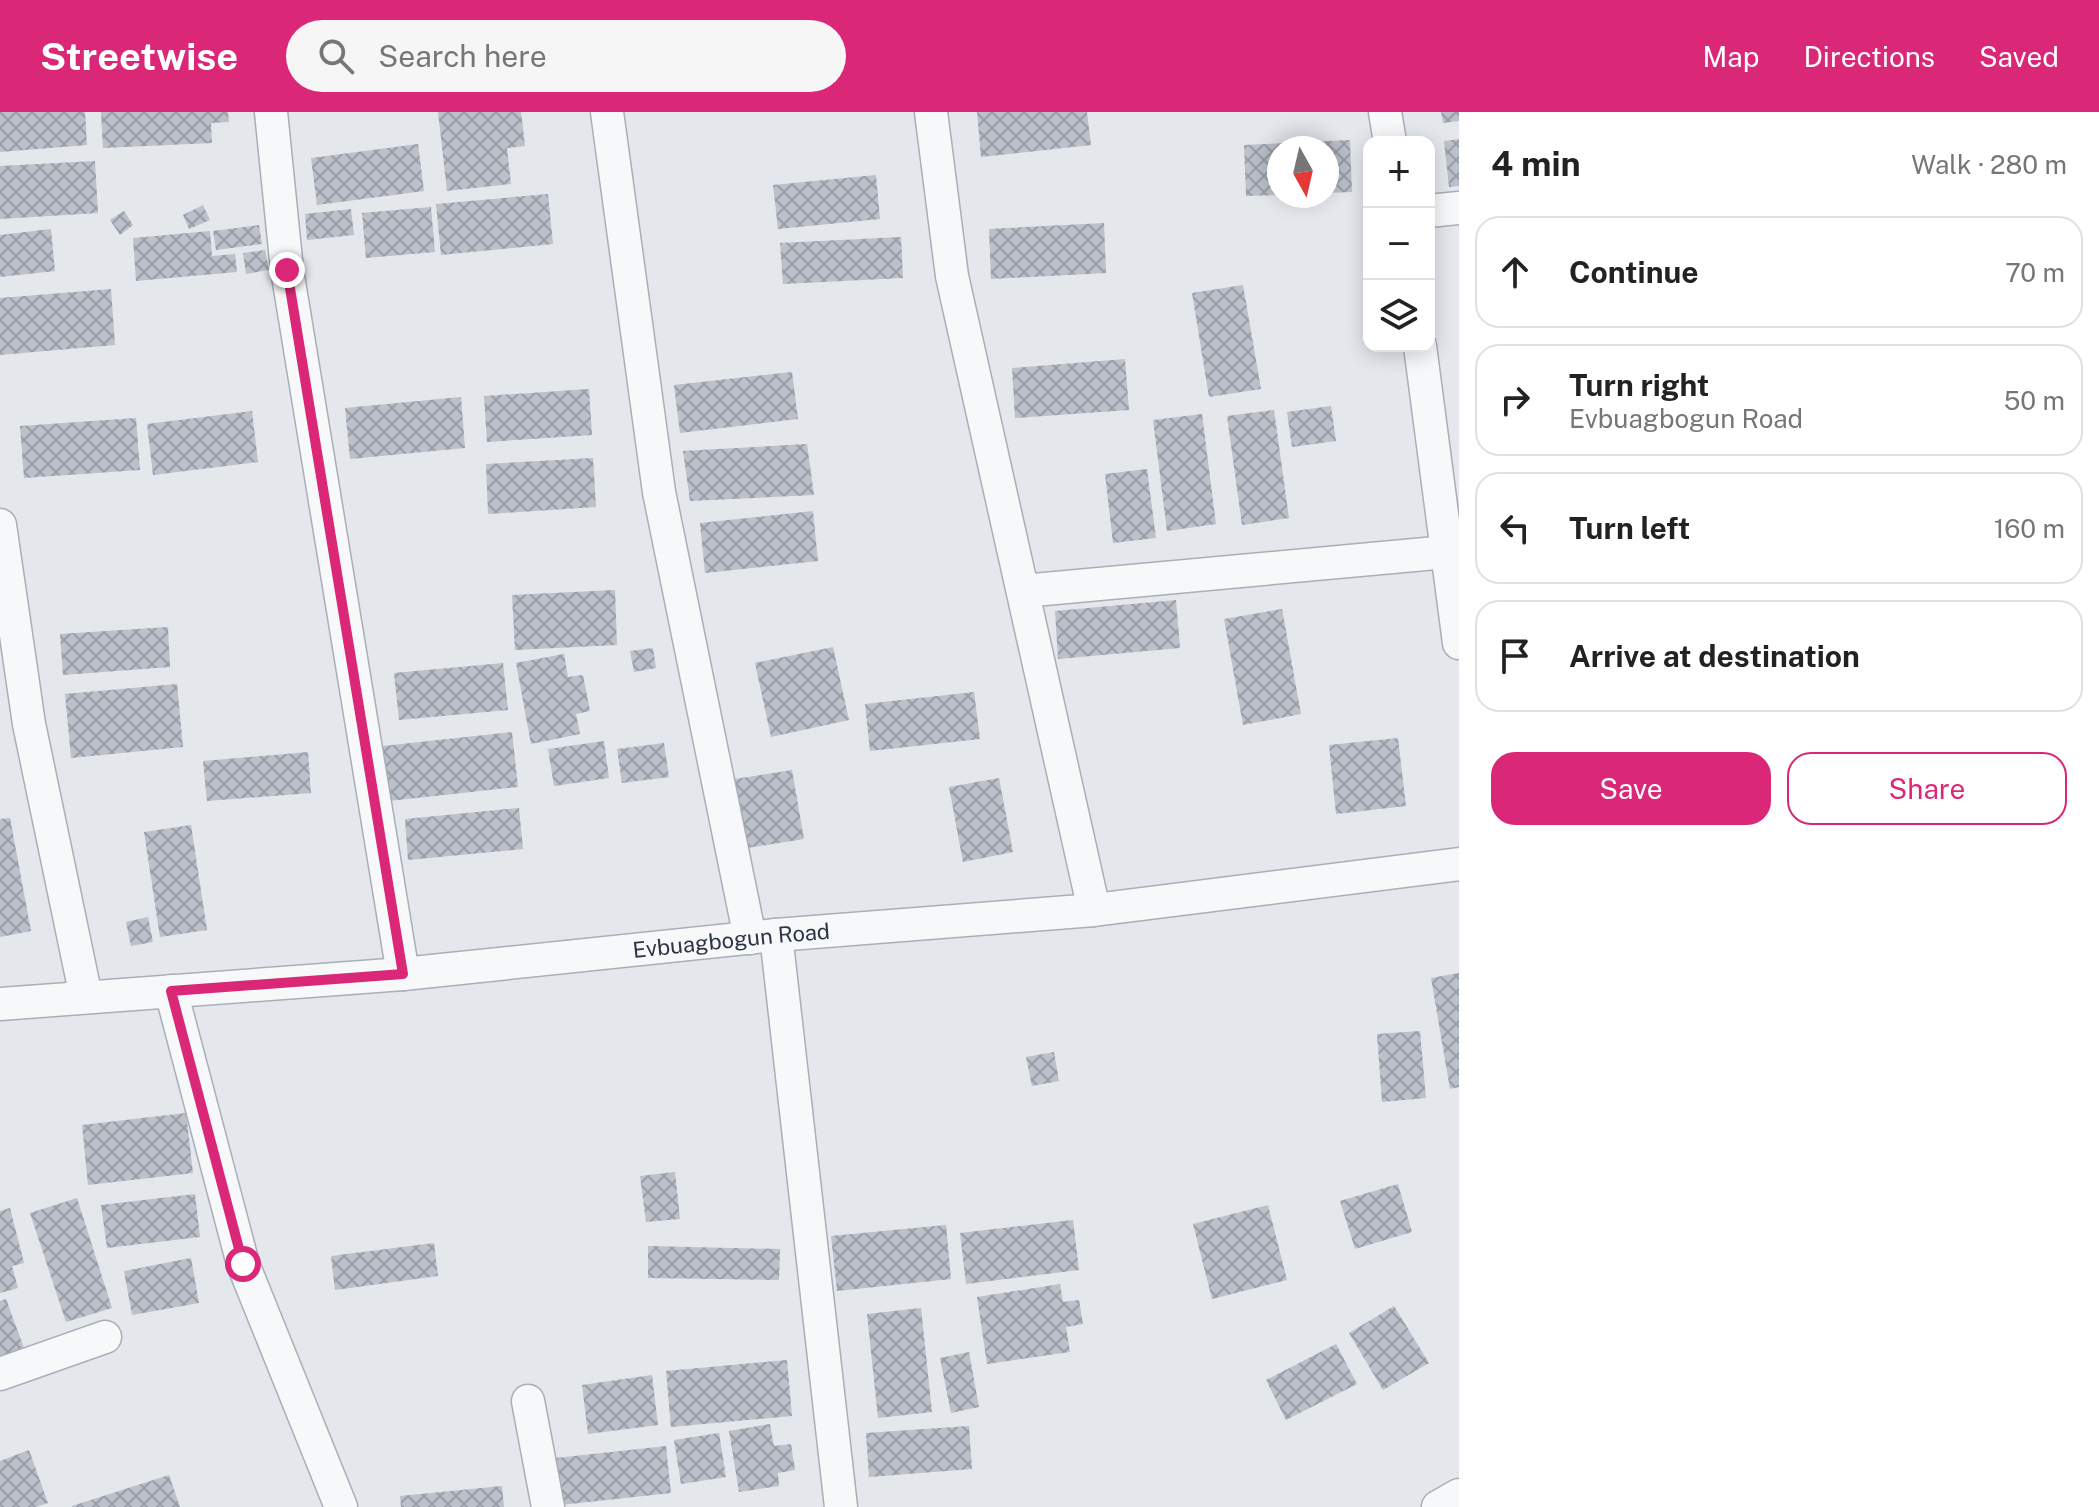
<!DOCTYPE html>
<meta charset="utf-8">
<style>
body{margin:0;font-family:"Public Sans",sans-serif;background:#f6f6f6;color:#222}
.controls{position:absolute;right:24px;top:24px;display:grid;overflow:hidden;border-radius:16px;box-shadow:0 4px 20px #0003}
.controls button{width:72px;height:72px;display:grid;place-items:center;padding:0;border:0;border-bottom:2px solid #e0e0e0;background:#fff;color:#222;font:40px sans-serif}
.compass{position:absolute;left:1267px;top:24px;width:72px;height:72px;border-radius:50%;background:#fff;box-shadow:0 4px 20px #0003;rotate:172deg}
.stop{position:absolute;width:24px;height:24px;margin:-18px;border:6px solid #db2777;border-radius:50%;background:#fff}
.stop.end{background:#db2777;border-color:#fff;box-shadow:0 2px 8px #0008}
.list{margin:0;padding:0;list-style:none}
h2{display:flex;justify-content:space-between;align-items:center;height:104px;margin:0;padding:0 32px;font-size:34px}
h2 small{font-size:26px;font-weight:400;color:#767676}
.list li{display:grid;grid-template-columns:52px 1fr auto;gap:24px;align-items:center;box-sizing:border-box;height:112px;margin:0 16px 16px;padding:0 16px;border:2px solid #e0e0e0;border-radius:24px}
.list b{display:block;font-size:30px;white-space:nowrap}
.list p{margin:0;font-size:26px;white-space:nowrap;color:#767676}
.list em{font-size:26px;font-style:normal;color:#767676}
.actions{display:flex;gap:16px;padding:24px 32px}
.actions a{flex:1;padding:18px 0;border:2px solid #db2777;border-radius:24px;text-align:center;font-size:28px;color:#db2777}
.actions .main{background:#db2777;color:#fff}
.icon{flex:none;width:44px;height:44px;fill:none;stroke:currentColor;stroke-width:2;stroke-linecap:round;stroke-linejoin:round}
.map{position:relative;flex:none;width:1459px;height:1395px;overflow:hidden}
header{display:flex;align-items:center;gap:48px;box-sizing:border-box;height:112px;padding:0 40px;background:#db2777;color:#fff}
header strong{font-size:38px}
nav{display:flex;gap:44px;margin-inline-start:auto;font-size:28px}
.search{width:560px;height:72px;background:#f6f6f6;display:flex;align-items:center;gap:20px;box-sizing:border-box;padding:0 28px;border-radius:44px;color:#767676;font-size:30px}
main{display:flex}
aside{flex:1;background:#fff}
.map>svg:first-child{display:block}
.building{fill:url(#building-cross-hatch)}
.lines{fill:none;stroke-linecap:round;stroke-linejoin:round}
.minor-casing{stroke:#a9aeb7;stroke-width:35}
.minor{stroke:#f7f8fa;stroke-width:32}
.route{stroke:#db2777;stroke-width:10}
.labels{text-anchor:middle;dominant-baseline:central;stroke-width:6;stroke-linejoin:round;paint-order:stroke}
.street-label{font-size:22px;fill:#2b3445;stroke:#f4f6f9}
</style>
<header>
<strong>Streetwise</strong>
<div class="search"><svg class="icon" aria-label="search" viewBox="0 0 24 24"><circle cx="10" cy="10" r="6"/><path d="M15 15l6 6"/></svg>Search here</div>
<nav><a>Map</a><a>Directions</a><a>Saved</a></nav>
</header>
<main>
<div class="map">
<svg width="1459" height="1395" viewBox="0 0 1459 1395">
<defs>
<pattern id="building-cross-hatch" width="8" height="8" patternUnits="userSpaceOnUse" patternTransform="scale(2)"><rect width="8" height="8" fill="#bbc0ca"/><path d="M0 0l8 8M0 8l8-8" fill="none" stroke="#989da6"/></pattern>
</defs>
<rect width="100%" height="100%" fill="#e4e7ec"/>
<g class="building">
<path d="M0 0H85L87 33 0 40Z"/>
<path d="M101 0H228L229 10 211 11 212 31 103 36Z"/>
<path d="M438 0H521L525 34 507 36 511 72 447 79Z"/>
<path d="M977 0H1087L1091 33 981 45Z"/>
<path d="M1441 0H1459V9L1443 11Z"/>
<path d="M1459 27V74L1449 75 1444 29Z"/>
<path d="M1350 28 1352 80 1327 81V36H1279V83L1246 84 1244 33Z"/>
<path d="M418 32 424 79 317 93 311 46Z"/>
<path d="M95 49 98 101 0 107V54Z"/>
<path d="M876 63 880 107 778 117 773 73Z"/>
<path d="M548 82 553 132 441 143 436 92Z"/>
<path d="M203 93 210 108 189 117 183 103Z"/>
<path d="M431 95 435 140 366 146 362 101Z"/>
<path d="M351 97 354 123 307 128 305 102Z"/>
<path d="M124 99 133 113 120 123 110 108Z"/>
<path d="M1104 111 1106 161 991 167 989 117Z"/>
<path d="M259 113 262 132 216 138 213 119Z"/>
<path d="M51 117 55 159 0 165V123Z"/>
<path d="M210 119 212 144 235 142 237 160 136 169 133 126Z"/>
<path d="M901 125 903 166 783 172 780 131Z"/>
<path d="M265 138 269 158 246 162 243 141Z"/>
<path d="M1243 173 1261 277 1209 285 1192 181Z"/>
<path d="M111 177 115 233 0 243V186Z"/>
<path d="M1125 247 1129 298 1015 306 1012 256Z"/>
<path d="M792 260 798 307 680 321 674 273Z"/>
<path d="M589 277 592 323 487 330 484 284Z"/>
<path d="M461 285 465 336 350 347 345 296Z"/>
<path d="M1331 294 1336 329 1292 335 1287 300Z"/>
<path d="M1274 298 1289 406 1242 413 1227 304Z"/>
<path d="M252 299 258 350 153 363 147 312Z"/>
<path d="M1202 302 1216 412 1167 419 1153 308Z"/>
<path d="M136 306 140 358 24 366 20 314Z"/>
<path d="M807 332 814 383 690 389 683 339Z"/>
<path d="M593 346 596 395 488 402 486 352Z"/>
<path d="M1147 357 1156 426 1113 431 1105 362Z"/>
<path d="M813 399 818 449 705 461 700 411Z"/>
<path d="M615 478 617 533 515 538 512 483Z"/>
<path d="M1176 488 1180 536 1058 547 1055 499Z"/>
<path d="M1282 497 1301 602 1243 613 1224 507Z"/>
<path d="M168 515 170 555 63 563 60 522Z"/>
<path d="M833 535 849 608 771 625 755 551Z"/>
<path d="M653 536 656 556 634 560 630 539Z"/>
<path d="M564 542 568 565 583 563 590 599 576 602 580 622 531 632 516 551Z"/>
<path d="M503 551 508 598 399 608 394 561Z"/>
<path d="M177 572 183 635 71 646 65 582Z"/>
<path d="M974 580 980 627 870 639 865 592Z"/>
<path d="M512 620 518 675 389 689 383 634Z"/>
<path d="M1398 626 1406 694 1336 702 1329 633Z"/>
<path d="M604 629 609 666 554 674 548 637Z"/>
<path d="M664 631 669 665 622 671 617 637Z"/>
<path d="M308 640 311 681 207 689 203 649Z"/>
<path d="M792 658 804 727 747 736 735 667Z"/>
<path d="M999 666 1013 740 963 750 949 675Z"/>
<path d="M519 696 523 737 408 748 405 707Z"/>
<path d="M10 706 31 819 0 825V707Z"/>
<path d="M191 713 207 818 160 825 144 720Z"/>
<path d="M148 805 153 830 131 834 126 810Z"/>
<path d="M1459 861V975L1450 977 1431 866Z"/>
<path d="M1420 919 1426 986 1382 990 1377 922Z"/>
<path d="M1054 940 1059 969 1032 974 1026 945Z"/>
<path d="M186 1001 193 1061 88 1073 82 1013Z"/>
<path d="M675 1060 680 1107 646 1110 640 1064Z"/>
<path d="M1398 1072 1412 1120 1355 1137 1340 1089Z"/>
<path d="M195 1082 200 1125 107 1136 101 1093Z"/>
<path d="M77 1086 112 1196 66 1210 30 1101Z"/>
<path d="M1268 1093 1287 1168 1212 1187 1193 1112Z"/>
<path d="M10 1096 24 1151 12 1154 18 1176 0 1181V1099Z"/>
<path d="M1073 1108 1079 1158 966 1172 960 1121Z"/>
<path d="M946 1113 951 1167 837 1179 831 1124Z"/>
<path d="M434 1131 438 1164 335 1178 331 1144Z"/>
<path d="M648 1134 780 1137 779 1168 648 1166Z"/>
<path d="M191 1146 199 1191 132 1203 124 1159Z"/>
<path d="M1060 1172 1063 1190 1079 1188 1083 1212 1066 1215 1070 1240 987 1252 977 1185Z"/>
<path d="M6 1187 24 1236 0 1244V1189Z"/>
<path d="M1394 1194 1429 1251 1383 1278 1349 1221Z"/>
<path d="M921 1196 932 1300 878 1306 867 1202Z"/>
<path d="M1336 1232 1357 1272 1286 1308 1266 1268Z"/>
<path d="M969 1240 979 1295 951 1301 940 1246Z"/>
<path d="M787 1248 792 1304 671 1315 666 1259Z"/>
<path d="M652 1263 658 1313 588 1322 582 1273Z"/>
<path d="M770 1312 774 1334 791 1332 795 1358 778 1361 779 1374 739 1380 729 1319Z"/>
<path d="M969 1314 972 1357 869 1365 866 1321Z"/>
<path d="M719 1321 726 1365 681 1372 674 1328Z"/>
<path d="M666 1334 671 1381 561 1393 556 1346Z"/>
<path d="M29 1338 48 1391 36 1395H0V1349Z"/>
<path d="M169 1363 180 1395H72V1394Z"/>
<path d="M502 1374 504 1395H401L400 1384Z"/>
</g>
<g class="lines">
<g class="minor-casing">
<g id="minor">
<path d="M271 0 287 158 403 862"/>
<path d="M607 0 659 380 750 826"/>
<path d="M931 0 952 164 1094 798"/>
<path d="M1385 0 1390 30"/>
<path d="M1429 99 1459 96"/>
<path d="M1420 234 1459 531"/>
<path d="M0 413 29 612 86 885"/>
<path d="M1023 479 1447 440"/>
<path d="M776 823 841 1395"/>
<path d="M171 879 243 1152 341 1395"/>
<path id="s1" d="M0 892 403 862 776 823 1094 798 1459 752"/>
<path d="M0 1262 105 1225"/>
<path d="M528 1289 548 1395"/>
<path d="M1438 1395 1459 1383"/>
</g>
</g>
<use href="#minor" class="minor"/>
</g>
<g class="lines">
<path class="route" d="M243 1152 171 879 403 862 287 158"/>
</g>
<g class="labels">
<g class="street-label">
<text stroke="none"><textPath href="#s1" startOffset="734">Evbuagbogun Road</textPath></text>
</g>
</g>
</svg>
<div class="controls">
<button>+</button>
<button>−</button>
<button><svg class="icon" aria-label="layers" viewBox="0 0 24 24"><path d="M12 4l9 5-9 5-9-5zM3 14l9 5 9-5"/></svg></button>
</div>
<svg class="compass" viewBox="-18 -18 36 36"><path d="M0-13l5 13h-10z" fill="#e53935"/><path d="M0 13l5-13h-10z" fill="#767676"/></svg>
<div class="stop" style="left:243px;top:1152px"></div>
<div class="stop end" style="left:287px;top:158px"></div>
</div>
<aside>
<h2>4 min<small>Walk · 280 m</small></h2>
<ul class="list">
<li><svg class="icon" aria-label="ahead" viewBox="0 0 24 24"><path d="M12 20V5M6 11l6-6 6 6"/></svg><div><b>Continue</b></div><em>70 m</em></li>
<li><svg class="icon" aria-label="right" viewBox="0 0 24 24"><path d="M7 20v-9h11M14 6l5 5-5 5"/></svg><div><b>Turn right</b><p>Evbuagbogun Road</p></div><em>50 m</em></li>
<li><svg class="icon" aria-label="left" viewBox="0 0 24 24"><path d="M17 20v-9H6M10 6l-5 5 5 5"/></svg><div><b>Turn left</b></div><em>160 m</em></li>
<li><svg class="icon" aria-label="arrive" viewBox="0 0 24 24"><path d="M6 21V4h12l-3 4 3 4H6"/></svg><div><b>Arrive at destination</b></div></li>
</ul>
<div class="actions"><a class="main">Save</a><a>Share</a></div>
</aside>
</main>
